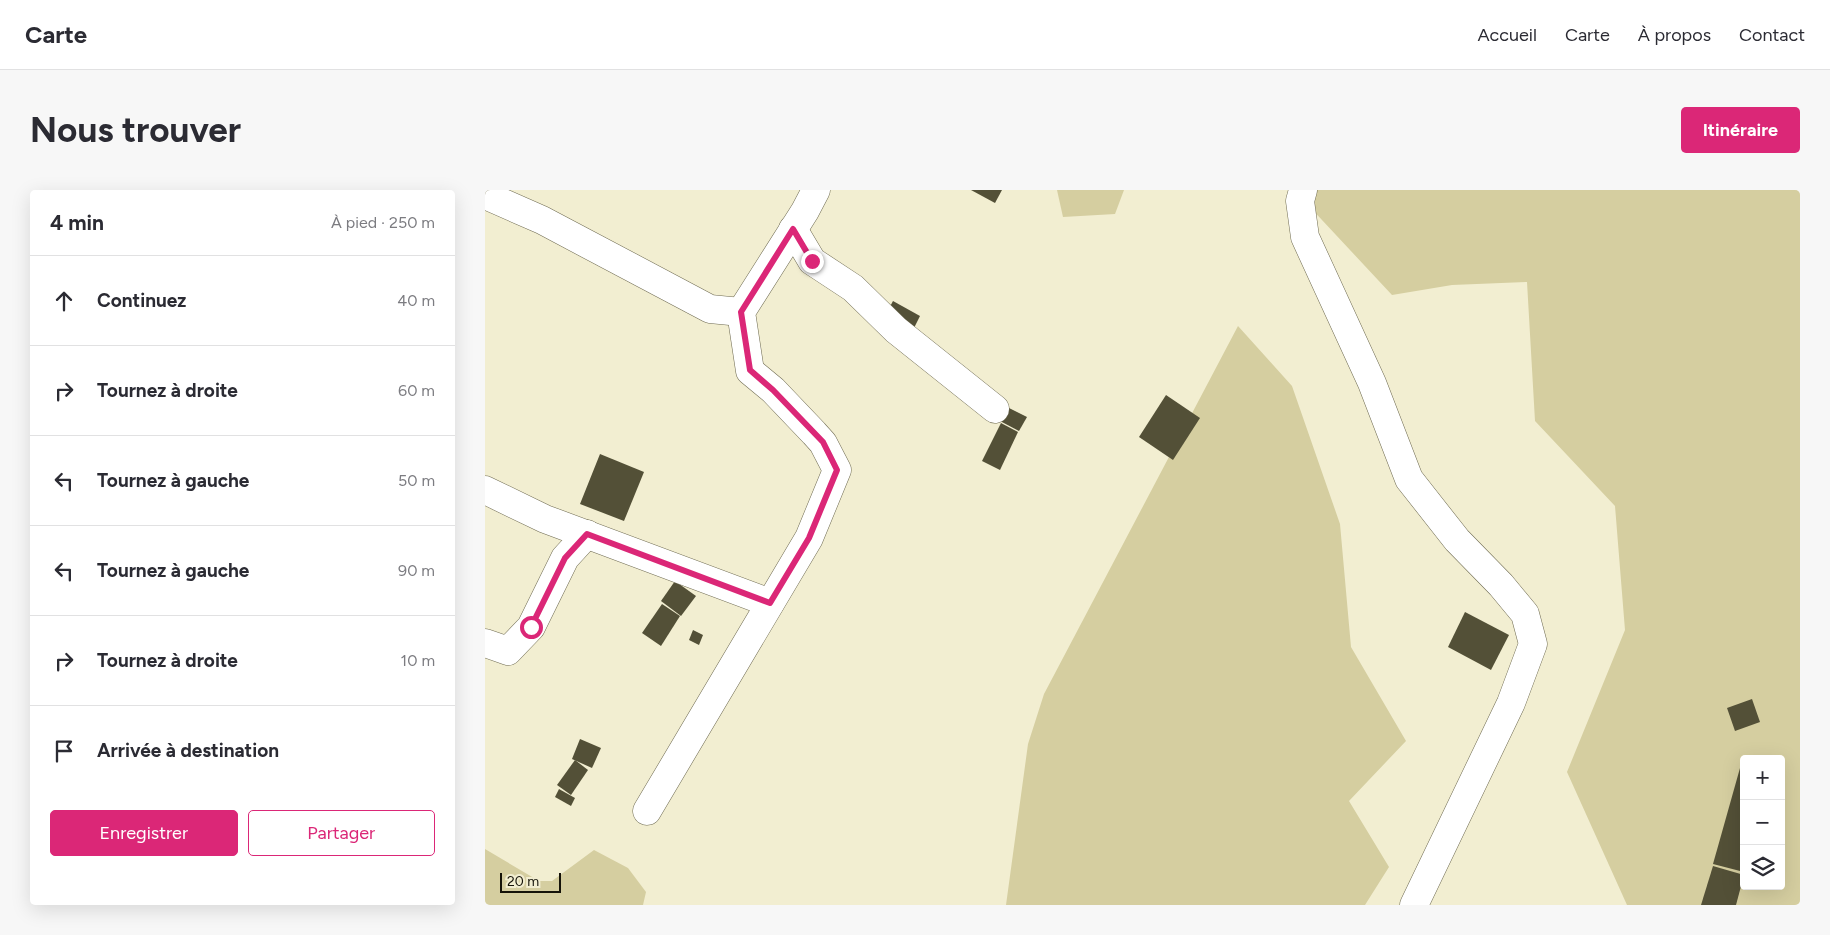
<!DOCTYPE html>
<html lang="fr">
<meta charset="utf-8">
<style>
body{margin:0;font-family:Figtree,sans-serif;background:#f7f7f7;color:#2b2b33}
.controls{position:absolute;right:15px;bottom:15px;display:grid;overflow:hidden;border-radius:5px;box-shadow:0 5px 20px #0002}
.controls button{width:45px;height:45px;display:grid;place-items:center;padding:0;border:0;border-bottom:1px solid #e1e1e2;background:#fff;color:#2b2b33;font:25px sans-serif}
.scale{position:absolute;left:15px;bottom:12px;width:61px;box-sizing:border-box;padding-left:5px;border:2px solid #151309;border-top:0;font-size:14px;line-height:18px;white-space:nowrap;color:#151309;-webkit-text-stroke:4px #f2eed1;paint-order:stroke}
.stop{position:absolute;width:15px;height:15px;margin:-11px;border:4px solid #db2777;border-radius:50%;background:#fff}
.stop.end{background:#db2777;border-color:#fff;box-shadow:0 1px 5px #0008}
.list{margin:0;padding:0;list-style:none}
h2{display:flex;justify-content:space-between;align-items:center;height:65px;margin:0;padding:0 20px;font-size:21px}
h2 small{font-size:16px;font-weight:400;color:#7c7c81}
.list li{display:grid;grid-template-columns:32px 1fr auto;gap:15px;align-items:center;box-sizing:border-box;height:90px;padding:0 20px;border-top:1px solid #e1e1e2}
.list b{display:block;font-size:19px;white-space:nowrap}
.list em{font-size:16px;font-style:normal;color:#7c7c81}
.actions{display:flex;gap:10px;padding:15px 20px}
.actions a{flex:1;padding:11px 0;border:1px solid #db2777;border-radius:5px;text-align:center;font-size:18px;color:#db2777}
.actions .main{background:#db2777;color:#fff}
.icon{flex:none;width:28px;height:28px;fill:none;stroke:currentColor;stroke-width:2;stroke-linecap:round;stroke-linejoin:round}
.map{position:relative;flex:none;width:1315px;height:715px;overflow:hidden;border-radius:5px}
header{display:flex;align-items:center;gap:30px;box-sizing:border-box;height:70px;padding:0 25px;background:#fff;border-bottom:1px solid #e1e1e2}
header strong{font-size:24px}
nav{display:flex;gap:28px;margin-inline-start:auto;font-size:18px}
.intro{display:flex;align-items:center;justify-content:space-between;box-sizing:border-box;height:120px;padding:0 30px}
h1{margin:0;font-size:35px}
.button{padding:12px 22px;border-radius:5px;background:#db2777;color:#fff;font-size:18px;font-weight:700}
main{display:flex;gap:30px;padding:0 30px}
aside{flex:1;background:#fff;border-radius:5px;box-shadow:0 5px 20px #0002}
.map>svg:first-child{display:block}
.green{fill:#d5cea0;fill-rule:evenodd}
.building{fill:#535037}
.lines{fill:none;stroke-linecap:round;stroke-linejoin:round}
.minor-casing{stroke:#6f6b52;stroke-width:29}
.minor{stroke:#fff;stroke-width:28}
.route{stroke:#db2777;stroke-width:6}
</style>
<header>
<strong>Carte</strong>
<nav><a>Accueil</a><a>Carte</a><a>À propos</a><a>Contact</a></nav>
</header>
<div class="intro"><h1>Nous trouver</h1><a class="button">Itinéraire</a></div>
<main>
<aside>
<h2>4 min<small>À pied · 250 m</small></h2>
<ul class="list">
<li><svg class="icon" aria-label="ahead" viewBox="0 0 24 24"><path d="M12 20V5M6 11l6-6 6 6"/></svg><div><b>Continuez</b></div><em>40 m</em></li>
<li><svg class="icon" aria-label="right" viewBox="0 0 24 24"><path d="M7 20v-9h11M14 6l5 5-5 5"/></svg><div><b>Tournez à droite</b></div><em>60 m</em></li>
<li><svg class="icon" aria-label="left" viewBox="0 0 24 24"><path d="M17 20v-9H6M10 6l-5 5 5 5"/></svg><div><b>Tournez à gauche</b></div><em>50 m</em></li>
<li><svg class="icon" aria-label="left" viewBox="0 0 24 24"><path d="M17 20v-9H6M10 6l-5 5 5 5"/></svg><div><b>Tournez à gauche</b></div><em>90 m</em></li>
<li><svg class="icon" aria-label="right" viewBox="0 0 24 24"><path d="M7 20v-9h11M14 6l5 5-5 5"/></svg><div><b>Tournez à droite</b></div><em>10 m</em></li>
<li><svg class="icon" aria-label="arrive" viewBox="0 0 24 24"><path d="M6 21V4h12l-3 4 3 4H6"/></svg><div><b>Arrivée à destination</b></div></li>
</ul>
<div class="actions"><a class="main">Enregistrer</a><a>Partager</a></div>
</aside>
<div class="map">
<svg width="1315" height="715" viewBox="0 0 1315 715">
<rect width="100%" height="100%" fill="#f2eed1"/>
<g class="green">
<path d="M572 0H639L630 24 578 27Z"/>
<path d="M809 0H1315V715H1142L1082 582 1140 440 1130 316 1050 231 1042 92 967 95 907 105ZM1259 569H1296V696H1259Z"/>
<path d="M753 136 807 196 855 334 866 457 921 551 864 611 904 677 880 715H521L543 554 559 504Z"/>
<path d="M0 659 54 691H67L109 660 143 678 161 702 158 715H0Z"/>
</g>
<g class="building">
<path d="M486 0H517L510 13Z"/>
<path d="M408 111 435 126 428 140 401 124Z"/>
<path d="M681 205 715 228 688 270 654 247Z"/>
<path d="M522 217 542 227 534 241 515 231Z"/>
<path d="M516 233 533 242 515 280 497 271Z"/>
<path d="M115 264 159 282 139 331 95 314Z"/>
<path d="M190 391 211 406 196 426 176 411Z"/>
<path d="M177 414 195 426 176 456 157 443Z"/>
<path d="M980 422 1024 445 1006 480 963 457Z"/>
<path d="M208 440 218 445 214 455 204 450Z"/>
<path d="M1267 509 1275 532 1250 541 1242 518Z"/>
<path d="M95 549 116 558 107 578 87 569Z"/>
<path d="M90 570 103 580 86 605 72 595Z"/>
<path d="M1257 571H1259V682L1228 674Z"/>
<path d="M74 599 90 608 86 616 70 607Z"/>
<path d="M1228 676 1259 685 1251 715H1216Z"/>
</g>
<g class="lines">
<g class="minor-casing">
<g id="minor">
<path d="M818 0 815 11 820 47 887 193 924 289 972 350 1016 395 1040 424 1048 454 1026 513 929 715"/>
<path d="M0 5 57 30 225 119 256 122"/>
<path d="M308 39 327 71 368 98 411 140 510 219"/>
<path d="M0 300 60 329 285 413"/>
<path d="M0 453 23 461 46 437 80 368 102 344"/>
<path d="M162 621 324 348 352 280 338 253 329 243 288 200 265 181 256 122 320 21 331 0"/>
</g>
</g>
<use href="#minor" class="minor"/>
</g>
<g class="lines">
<path class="route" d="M46 437 80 368 102 344 285 413 324 348 352 280 338 252 288 200 265 180 256 122 308 39 327 71"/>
</g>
</svg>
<div class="controls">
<button>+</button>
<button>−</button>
<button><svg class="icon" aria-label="layers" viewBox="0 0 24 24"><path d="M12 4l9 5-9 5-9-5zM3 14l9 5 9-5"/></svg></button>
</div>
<div class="scale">20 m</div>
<div class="stop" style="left:46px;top:437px"></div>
<div class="stop end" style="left:327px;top:71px"></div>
</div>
</main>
